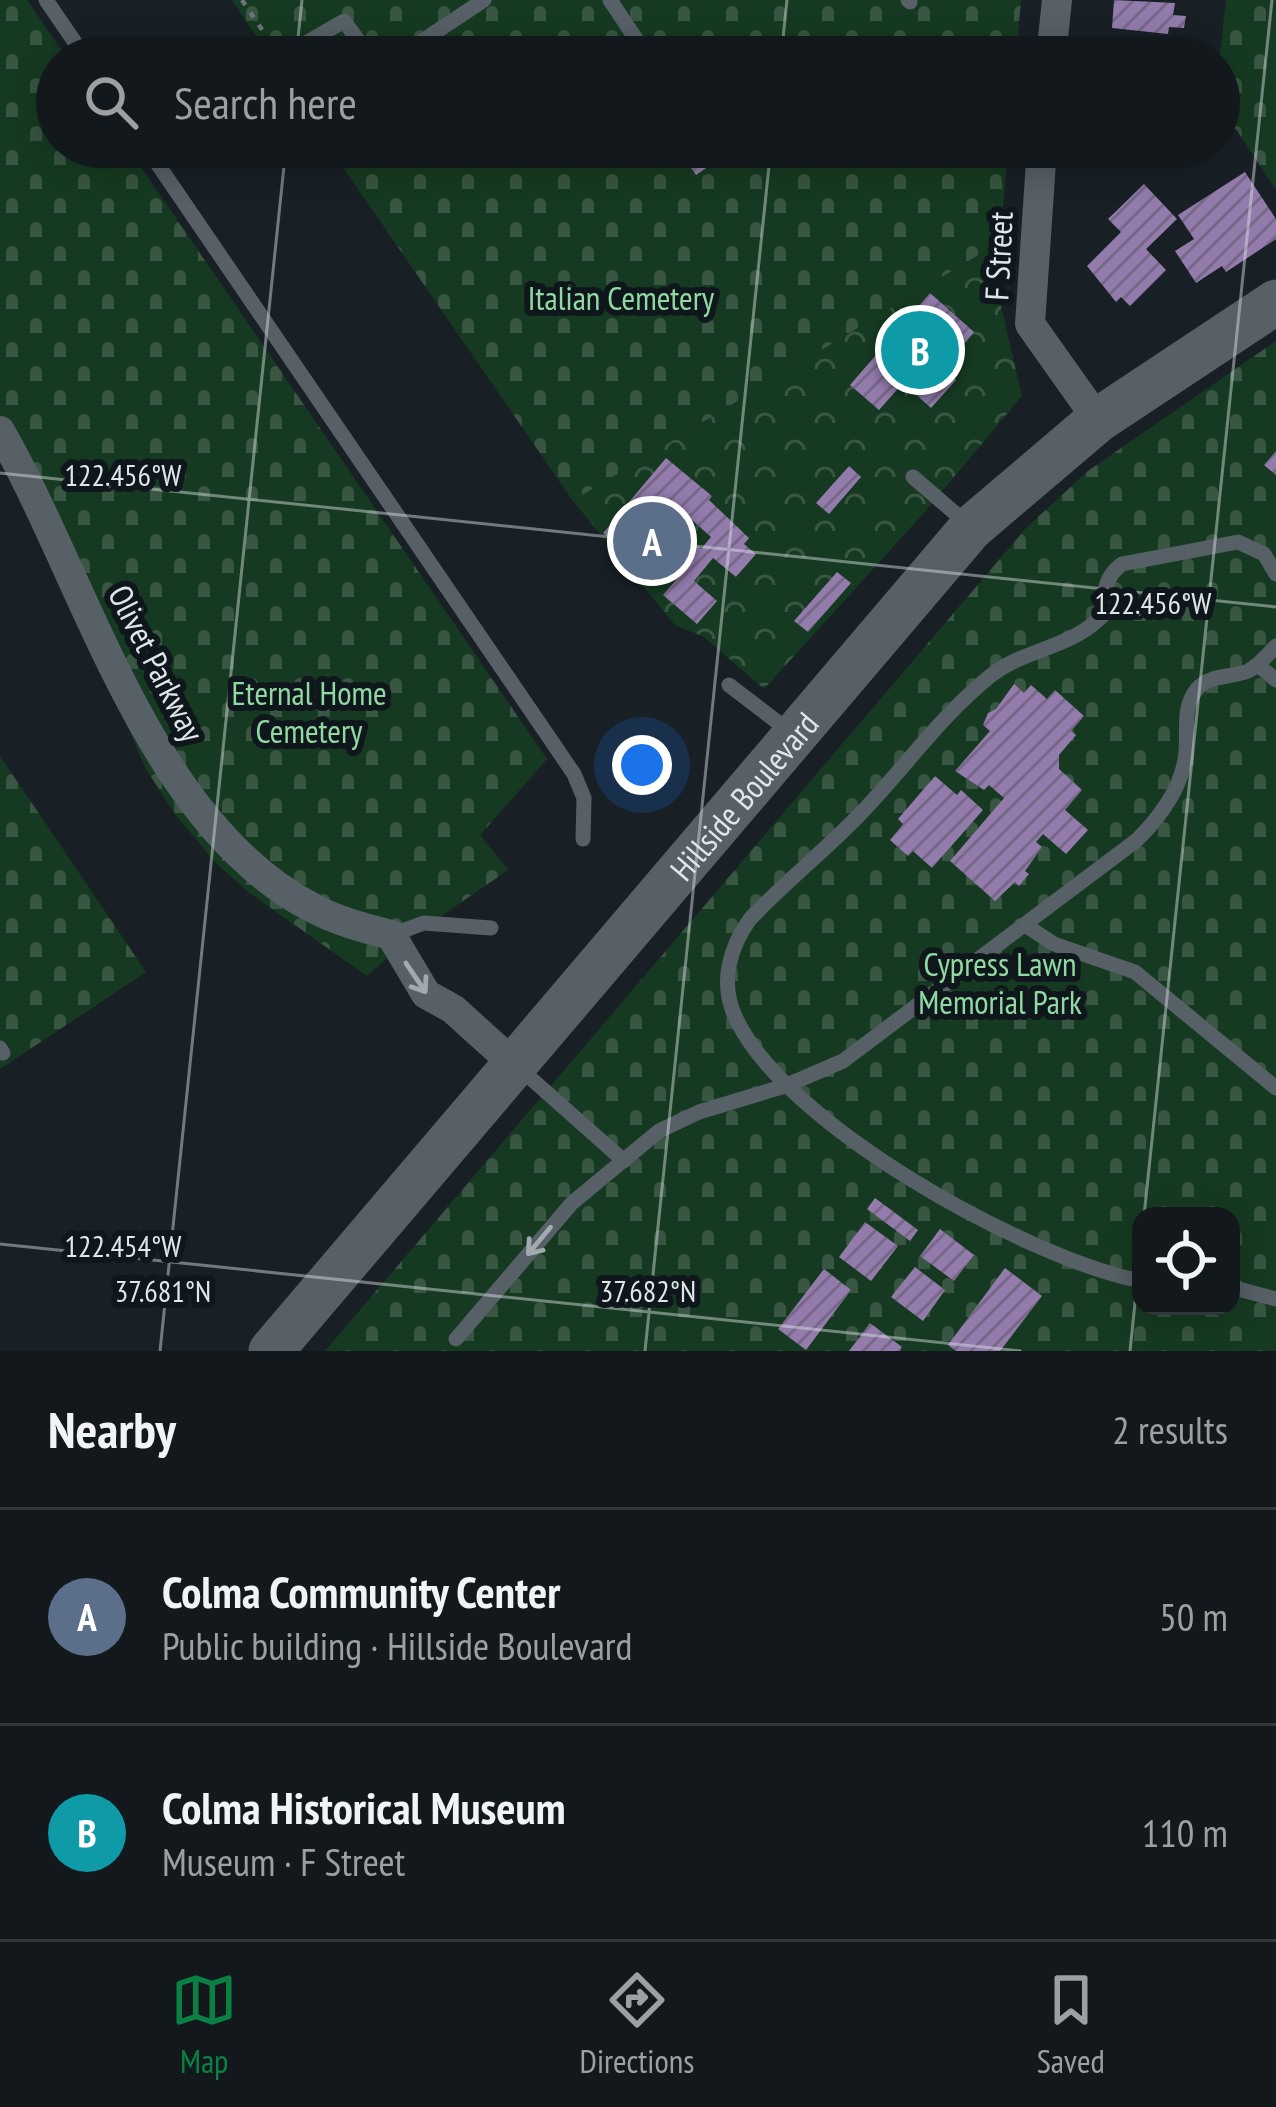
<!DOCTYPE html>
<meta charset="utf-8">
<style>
body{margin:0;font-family:"PT Sans Narrow",sans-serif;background:#1f2529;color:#f1f3f6}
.controls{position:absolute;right:36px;bottom:36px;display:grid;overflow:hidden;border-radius:24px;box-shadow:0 6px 30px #0003}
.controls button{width:108px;height:108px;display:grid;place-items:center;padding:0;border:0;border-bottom:3px solid #31373b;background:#12181c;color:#f1f3f6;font:60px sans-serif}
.you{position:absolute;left:642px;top:765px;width:42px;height:42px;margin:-30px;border:9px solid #fff;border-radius:50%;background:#1a73e8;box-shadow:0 0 0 18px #1a73e833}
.badge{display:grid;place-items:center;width:78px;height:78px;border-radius:50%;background:#0b8043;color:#fff;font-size:39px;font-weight:700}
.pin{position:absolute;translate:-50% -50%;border:6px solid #fff;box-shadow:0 3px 12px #0006}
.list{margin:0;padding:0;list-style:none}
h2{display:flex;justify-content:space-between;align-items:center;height:156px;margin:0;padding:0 48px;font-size:51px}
h2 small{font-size:39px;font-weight:400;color:#9ca0a3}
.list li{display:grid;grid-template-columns:78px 1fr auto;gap:36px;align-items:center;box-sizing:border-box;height:216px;padding:0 48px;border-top:3px solid #31373b}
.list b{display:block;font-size:45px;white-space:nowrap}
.list p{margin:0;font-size:39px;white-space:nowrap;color:#9ca0a3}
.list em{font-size:39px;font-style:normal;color:#9ca0a3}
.icon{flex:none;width:66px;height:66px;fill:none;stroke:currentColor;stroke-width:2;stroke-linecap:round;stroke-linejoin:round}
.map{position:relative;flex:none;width:1276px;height:1351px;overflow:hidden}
.search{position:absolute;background:#12181c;box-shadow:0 6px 30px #0003;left:36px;right:36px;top:36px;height:132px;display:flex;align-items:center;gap:30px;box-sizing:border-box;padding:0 42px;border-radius:66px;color:#9ca0a3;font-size:45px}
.sheet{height:588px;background:#12181c}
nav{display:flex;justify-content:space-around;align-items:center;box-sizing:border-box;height:168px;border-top:3px solid #31373b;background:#12181c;font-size:33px;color:#9ca0a3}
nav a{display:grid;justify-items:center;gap:6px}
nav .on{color:#0b8043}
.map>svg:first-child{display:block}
.cemetery{fill:url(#cemetery-stones);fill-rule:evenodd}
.park{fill:url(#park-crowns)}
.building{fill:url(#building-hatch);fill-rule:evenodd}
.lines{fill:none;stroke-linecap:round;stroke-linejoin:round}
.path{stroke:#6c7479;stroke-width:4.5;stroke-dasharray:6 9;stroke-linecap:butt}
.service{stroke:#576067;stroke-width:15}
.minor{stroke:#576067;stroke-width:30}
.secondary{stroke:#576067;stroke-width:45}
.oneway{stroke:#a2aaaf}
.ticks{fill:none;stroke:#e0e6ea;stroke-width:3;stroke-opacity:0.45}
.labels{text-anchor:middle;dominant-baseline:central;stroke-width:12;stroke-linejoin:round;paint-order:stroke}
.street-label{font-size:33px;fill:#e0e6ea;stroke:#0f171c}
.park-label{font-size:33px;fill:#90daa2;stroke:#0f171c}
.ticks-label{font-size:30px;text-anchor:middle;fill:#e0e6ea;stroke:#0f171c;stroke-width:12;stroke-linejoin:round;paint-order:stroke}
</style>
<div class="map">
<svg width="1276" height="1351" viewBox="0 0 1276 1351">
<defs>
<pattern id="cemetery-stones" width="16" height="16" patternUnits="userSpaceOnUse" patternTransform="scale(3)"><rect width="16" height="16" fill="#163a21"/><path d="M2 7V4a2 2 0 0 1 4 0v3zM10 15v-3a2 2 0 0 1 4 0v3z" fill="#385641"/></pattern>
<pattern id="park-crowns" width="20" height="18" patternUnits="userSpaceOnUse" patternTransform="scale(3)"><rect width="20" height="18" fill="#163a21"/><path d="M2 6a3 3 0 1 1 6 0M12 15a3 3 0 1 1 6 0" fill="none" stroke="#385641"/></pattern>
<pattern id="building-hatch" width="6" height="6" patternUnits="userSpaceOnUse" patternTransform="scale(3)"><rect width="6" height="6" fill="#937bac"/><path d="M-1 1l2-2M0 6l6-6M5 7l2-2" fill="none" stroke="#776888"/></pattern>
</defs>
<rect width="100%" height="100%" fill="#182026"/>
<g class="cemetery">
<path d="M0 0H27L66 57H57V147H127L547 759 480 835 508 870 411 937 367 976 248 892 214 861 175 814 146 769 61 574 0 462Z"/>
<path d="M232 0H1021L1016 57H270Z"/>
<path d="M1226 0H1276V190L1236 129 1219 127V62Z"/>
<path d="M329 147H1008L1000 242 573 501Z"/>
<path d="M1276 341V1351H325L1027 527 1088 471ZM1141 1216H1231V1306H1141Z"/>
<path d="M0 756 146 972 0 1069Z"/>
</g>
<path class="park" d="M1000 242 997 289 1022 396 922 515 764 689 704 637 675 625 573 501Z"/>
<g class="building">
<path d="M1114 0 1175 3 1173 15 1186 16 1184 28 1169 27 1168 34 1112 28Z"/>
<path d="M333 40 345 57H307Z"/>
<path d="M1109 46 1172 52V57H1103Z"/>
<path d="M677 147H737L696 175Z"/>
<path d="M1245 172 1276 219V239L1226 272 1222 266 1196 283 1175 251 1194 239 1178 215Z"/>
<path d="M1144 184 1177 219 1146 249 1166 270 1130 306 1121 297 1116 302 1087 266 1121 232 1108 219Z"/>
<path d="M930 293 974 332 943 368 956 380 931 408 903 383 879 410 850 385 896 332 888 324 901 308 910 316Z"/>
<path d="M1276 451V475L1264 465Z"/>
<path d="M666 458 712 496 709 500 749 538 744 544 756 554 736 577 713 558 694 581 717 601 697 624 663 595 683 572 663 555 649 572 603 533ZM692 520 711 537 701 549 682 532Z"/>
<path d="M849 466 861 477 829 514 816 503Z"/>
<path d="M837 572 851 583 808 632 794 621Z"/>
<path d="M1014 684 1024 693 1031 685 1047 699 1055 690 1084 716 1071 731 1076 735 1059 755V769L1082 790 1065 810 1088 830 1066 854 1043 834 1036 842 1042 847 1025 871 1029 874 1019 886 1015 882 995 901 950 861 1004 798 989 785 984 790 955 771 990 731 983 725 988 713 996 709Z"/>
<path d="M935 776 957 795 961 790 983 810 932 868 913 851 908 856 890 840 903 824 898 819Z"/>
<path d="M875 1198 918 1230 910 1241 867 1209Z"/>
<path d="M865 1222 898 1246 871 1281 839 1257Z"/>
<path d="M940 1229 974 1255 954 1281 920 1256Z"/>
<path d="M915 1267 945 1290 923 1321 891 1297Z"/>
<path d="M1005 1268 1042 1296 1000 1351H956L948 1345Z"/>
<path d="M824 1269 851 1290 806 1350 778 1329Z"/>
<path d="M870 1323 902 1347 900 1351H849Z"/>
</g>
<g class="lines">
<path class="path" d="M242 0 269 40"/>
<g class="service">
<path d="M46 0 85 57"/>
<path d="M610 0 648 57"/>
<path d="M908 0 910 2"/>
<path d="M282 57 344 21 370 57"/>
<path d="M398 57 484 0"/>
<path d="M146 147 574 774 584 798 583 839"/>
<path d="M913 477 970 526"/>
<path d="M1258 665 1276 680"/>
<path d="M729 685 793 734"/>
<path d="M1025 925 1054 944 1135 972 1276 1088"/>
<path d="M391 935 424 923 491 928"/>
<path d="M0 1048 3 1053"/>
<path d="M518 1067 624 1161"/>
<path d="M1141 1281C1028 1259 780 1123 734 1014 720 981 730 947 750 919 786 881 827 849 863 811 905 767 941 716 989 677 1027 646 1071 651 1107 611 1102 592 1106 576 1122 564L1238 542 1264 554 1276 574"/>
<path d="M1231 1287 1276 1299"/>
<path d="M456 1339 572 1203 659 1131 699 1112 785 1086 843 1061 1137 840C1160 817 1183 786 1186 752 1188 731 1182 707 1197 689 1210 674 1232 678 1248 671 1260 665 1267 655 1276 646"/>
</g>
<g class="minor">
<path d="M1051 57 1057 0"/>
<path d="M1042 147 1030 324 1098 420"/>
<path d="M0 431C87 582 148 823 313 908 337 921 364 928 391 935L426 994 453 1009 514 1064"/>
</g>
<path class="secondary" id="s1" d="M271 1351 971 528 1098 420 1276 302"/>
</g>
<defs><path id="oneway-shaft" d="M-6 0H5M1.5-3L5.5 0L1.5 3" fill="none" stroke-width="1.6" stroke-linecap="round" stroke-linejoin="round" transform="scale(3)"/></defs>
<g class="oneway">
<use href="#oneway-shaft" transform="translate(416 978) rotate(56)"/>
<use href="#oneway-shaft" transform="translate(539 1241) rotate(130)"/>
</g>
<path class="ticks" d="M296 57 302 0M781 57 787 0M0 473 1276 607M1144 1216 1272 0M0 1244 1021 1351M160 1351 286 147M645 1351 771 147M1130 1351 1141 1245"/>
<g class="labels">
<g class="street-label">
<text transform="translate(998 256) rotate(-87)">F Street</text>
<text transform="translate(157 663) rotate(63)">Olivet Parkway</text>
<text stroke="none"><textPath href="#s1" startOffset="729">Hillside Boulevard</textPath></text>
</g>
<g class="park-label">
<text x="621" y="297">Italian Cemetery</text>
<text x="309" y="692">Eternal Home<tspan x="309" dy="38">Cemetery</tspan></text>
<text x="1000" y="963">Cypress Lawn<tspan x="1000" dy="38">Memorial Park</tspan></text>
</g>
</g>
<g class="ticks-label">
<text x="123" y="486">122.456°W</text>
<text x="1153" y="614">122.456°W</text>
<text x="123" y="1257">122.454°W</text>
<text x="163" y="1302">37.681°N</text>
<text x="648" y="1302">37.682°N</text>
</g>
</svg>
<div class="controls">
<button><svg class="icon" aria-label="locate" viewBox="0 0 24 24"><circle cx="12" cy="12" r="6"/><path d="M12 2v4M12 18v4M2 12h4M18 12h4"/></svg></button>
</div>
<div class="you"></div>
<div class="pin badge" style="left:652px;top:541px;background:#5c6f8a">A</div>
<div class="pin badge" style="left:920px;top:350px;background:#0f9aa8">B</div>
<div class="search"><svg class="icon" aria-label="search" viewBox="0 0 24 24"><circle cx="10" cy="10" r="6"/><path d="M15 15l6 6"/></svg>Search here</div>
</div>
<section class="sheet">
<h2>Nearby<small>2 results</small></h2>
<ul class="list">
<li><span class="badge" style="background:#5c6f8a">A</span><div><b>Colma Community Center</b><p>Public building · Hillside Boulevard</p></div><em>50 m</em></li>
<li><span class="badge" style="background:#0f9aa8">B</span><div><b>Colma Historical Museum</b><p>Museum · F Street</p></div><em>110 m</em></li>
</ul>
</section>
<nav>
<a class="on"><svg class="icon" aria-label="map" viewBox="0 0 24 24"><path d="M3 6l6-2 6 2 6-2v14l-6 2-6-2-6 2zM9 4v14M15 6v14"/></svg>Map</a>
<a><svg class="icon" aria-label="directions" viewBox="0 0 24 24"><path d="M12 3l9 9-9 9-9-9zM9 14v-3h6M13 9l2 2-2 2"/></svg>Directions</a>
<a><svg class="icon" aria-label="saved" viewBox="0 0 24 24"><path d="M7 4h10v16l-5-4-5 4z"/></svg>Saved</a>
</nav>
